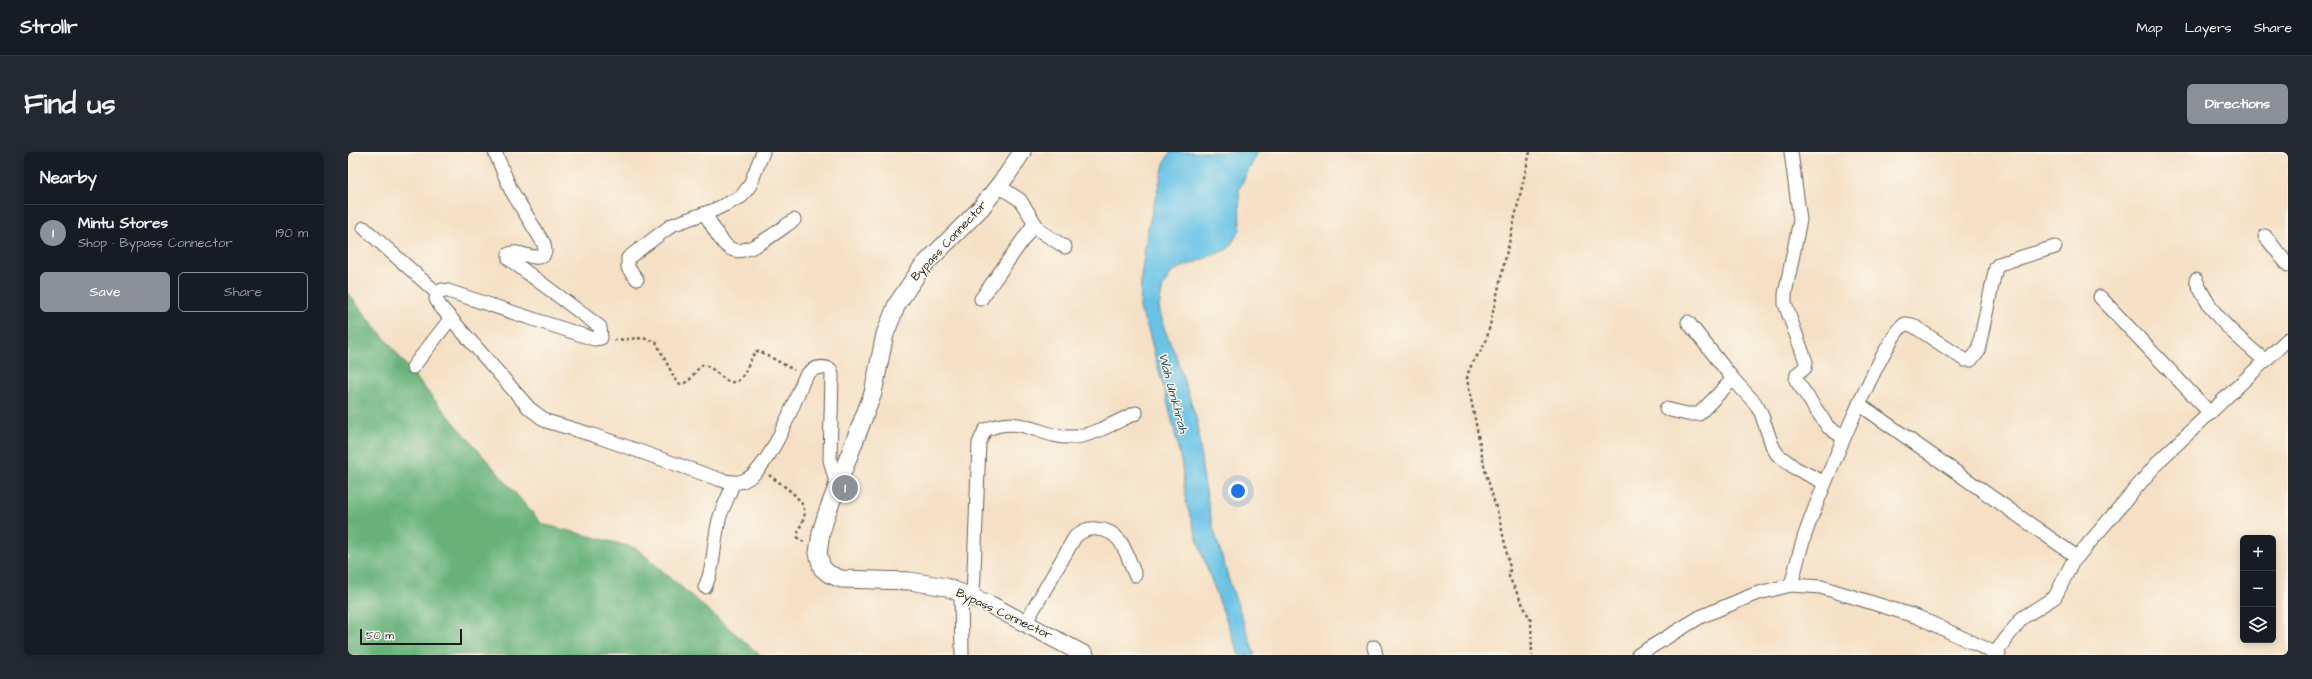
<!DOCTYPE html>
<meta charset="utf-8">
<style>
body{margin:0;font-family:"Architects Daughter",sans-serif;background:#242831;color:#f1f3f6}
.controls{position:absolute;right:12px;bottom:12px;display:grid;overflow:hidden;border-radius:6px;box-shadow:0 2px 10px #0003}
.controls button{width:36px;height:36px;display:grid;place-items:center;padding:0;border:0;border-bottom:1px solid #363941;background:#171b24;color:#f1f3f6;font:20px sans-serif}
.scale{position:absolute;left:12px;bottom:10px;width:102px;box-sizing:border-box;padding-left:4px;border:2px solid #1c1c1c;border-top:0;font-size:11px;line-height:14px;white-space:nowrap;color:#1c1c1c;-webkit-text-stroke:3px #fbf7ec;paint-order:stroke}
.you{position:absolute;left:890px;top:339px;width:14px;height:14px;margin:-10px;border:3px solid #fff;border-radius:50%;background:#1a73e8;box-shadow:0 0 0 6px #1a73e833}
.badge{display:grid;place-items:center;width:26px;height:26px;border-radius:50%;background:#8c9099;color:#fff;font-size:13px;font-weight:700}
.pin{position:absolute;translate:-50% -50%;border:2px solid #fff;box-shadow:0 1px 4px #0006}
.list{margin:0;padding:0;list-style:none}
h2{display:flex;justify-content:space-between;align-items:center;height:52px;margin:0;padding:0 16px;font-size:17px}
h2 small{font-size:13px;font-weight:400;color:#9ea1a6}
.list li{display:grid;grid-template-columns:26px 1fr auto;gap:12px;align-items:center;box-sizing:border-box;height:56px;padding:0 16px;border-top:1px solid #363941}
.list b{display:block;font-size:15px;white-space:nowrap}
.list p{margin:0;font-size:13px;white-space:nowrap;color:#9ea1a6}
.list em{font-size:13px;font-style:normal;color:#9ea1a6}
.actions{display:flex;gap:8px;padding:12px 16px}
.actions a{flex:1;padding:9px 0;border:1px solid #8c9099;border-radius:6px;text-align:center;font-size:14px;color:#8c9099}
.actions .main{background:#8c9099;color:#fff}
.icon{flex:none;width:22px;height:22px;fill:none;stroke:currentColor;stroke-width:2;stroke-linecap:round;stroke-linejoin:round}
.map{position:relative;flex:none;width:1940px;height:503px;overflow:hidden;border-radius:6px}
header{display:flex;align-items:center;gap:24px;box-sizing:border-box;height:56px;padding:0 20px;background:#171b24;border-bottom:1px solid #363941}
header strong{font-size:19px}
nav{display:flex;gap:22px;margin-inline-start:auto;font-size:14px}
.intro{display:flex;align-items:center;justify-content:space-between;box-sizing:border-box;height:96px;padding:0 24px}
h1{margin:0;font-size:28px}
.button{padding:10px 18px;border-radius:6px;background:#8c9099;color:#fff;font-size:14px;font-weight:700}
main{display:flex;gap:24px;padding:0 24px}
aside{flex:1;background:#171b24;border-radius:6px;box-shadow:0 2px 10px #0003}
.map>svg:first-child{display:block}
.forest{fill:#67b27a;stroke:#42674b}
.water{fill:#68c3e6;stroke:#427081}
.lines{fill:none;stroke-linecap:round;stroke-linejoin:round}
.minor-casing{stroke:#686157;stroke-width:15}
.major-casing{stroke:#686157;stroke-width:19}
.path{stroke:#686157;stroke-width:2.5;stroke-dasharray:3 3;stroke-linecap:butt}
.minor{stroke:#fff;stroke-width:13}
.major{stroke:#fff;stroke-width:17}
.labels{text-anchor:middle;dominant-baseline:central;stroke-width:3;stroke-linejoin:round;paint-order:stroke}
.street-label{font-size:12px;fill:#1c1c1c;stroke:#fbf7ec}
.water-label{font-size:13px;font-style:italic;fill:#375663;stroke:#fbf7ec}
</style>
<header>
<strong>Strollr</strong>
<nav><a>Map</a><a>Layers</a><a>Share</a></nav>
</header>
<div class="intro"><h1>Find us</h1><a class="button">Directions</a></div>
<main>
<aside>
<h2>Nearby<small></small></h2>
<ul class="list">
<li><span class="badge">1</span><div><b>Mintu Stores</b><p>Shop · Bypass Connector</p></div><em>190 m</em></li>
</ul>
<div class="actions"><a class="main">Save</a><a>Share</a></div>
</aside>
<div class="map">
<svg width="1940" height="503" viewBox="0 0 1940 503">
<rect width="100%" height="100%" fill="#fbf7ec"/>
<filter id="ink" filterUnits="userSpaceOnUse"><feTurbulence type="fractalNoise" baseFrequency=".025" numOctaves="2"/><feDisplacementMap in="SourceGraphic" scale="8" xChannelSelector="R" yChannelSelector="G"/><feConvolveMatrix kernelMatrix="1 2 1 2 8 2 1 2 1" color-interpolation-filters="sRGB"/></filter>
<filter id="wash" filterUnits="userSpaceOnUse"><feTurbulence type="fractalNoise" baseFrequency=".012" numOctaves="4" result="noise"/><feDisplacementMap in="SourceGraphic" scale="16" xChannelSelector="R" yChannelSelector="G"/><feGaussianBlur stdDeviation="0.9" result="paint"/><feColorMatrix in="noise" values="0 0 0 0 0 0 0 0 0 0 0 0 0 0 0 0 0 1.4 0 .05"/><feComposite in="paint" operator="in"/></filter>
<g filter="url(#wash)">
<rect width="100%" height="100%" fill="#f5e0c5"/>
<path class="forest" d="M0 141 79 239 194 372 288 396 412 503H0Z"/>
<path class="water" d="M822 0H910L891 37 892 78 880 97 825 119 815 134 811 155 816 176 828 204 850 272 854 317 864 371 880 425 907 503H891L854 402 838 351 834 314 824 268 800 177 792 157 793 126 799 80 816 12Z"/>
</g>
<g filter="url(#ink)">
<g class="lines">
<g class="minor-casing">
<g id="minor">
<path d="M147 0 163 38 196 92 197 99 195 104C183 109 172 97 161 102V107L252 175 253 186 246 187 100 139 94 138 89 141 88 147 92 154 181 256 198 269 245 283 373 328C381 330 390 332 397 328 423 316 446 250 457 225 464 216 471 213 482 217L484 222 482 308 489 334"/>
<path d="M1443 0 1452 68 1437 142V152L1458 210 1457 216 1449 222 1448 228 1480 275 1496 286"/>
<path d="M651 34 672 48 692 79 717 95"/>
<path d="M357 62C364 72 372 91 383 97 399 106 432 77 446 68"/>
<path d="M16 76 89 141"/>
<path d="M1917 84 1940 113"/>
<path d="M289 127 280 116V106L324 73 366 58 393 45 402 33 415 0"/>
<path d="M1848 128C1864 166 1887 182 1917 209"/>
<path d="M1752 145 1862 261"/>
<path d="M633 147 686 72"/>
<path d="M1340 170 1385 227 1407 251 1413 261 1424 293 1429 302 1447 316 1477 331"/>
<path d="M65 215 103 166"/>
<path d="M1511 252 1729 405"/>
<path d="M1318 257 1339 262H1351L1385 227"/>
<path d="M1443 433C1448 415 1452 396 1459 377 1470 347 1536 182 1557 172L1564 173 1617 208H1623L1630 199 1648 115 1651 112 1707 95"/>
<path d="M357 435C367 414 365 391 371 368 374 355 382 344 385 330"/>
<path d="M613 440 614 503"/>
<path d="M625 445 631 291 637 278C675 261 692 287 725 285 743 285 771 268 788 261"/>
<path d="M678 470 727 385C734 379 739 376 749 377 775 379 778 402 787 423"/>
<path d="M1026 495 1028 503"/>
<path d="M1647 501 1674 466 1707 445 1724 411 1812 308 1940 187"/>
<path d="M1290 503 1352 465 1407 442 1443 433 1473 435 1570 465 1651 503"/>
</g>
</g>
<g class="major-casing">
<path id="major" d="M674 0 659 23 633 56 574 115 549 152 537 182 525 241 479 361 473 381 470 401 474 416 481 422 493 427 562 429 598 435 643 453 737 503"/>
</g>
<g class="path">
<path d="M1182 0 1139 186C1134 201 1121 210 1119 227L1137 318 1152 369 1162 416 1161 425 1183 469 1184 503"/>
<path d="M266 188 295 186 308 190 329 231C342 235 345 220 354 213 366 213 375 232 387 230 397 228 401 207 408 199L413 200 446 218"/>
<path d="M421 323C432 332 461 348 456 365 454 373 449 377 450 386L457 391"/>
</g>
<use href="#minor" class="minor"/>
<use href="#major" class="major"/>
</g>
</g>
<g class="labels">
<g class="street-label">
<text transform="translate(601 89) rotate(-47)">Bypass Connector</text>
<text transform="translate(656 462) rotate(25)">Bypass Connector</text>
</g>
<g class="water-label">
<text transform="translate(825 241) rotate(75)">Wah Umkhrah</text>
</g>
</g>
</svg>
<div class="controls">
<button>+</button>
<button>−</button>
<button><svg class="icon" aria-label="layers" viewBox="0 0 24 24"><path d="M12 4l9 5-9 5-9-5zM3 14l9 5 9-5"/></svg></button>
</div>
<div class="scale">50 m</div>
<div class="you"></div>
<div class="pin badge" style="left:497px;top:336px">1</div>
</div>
</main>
